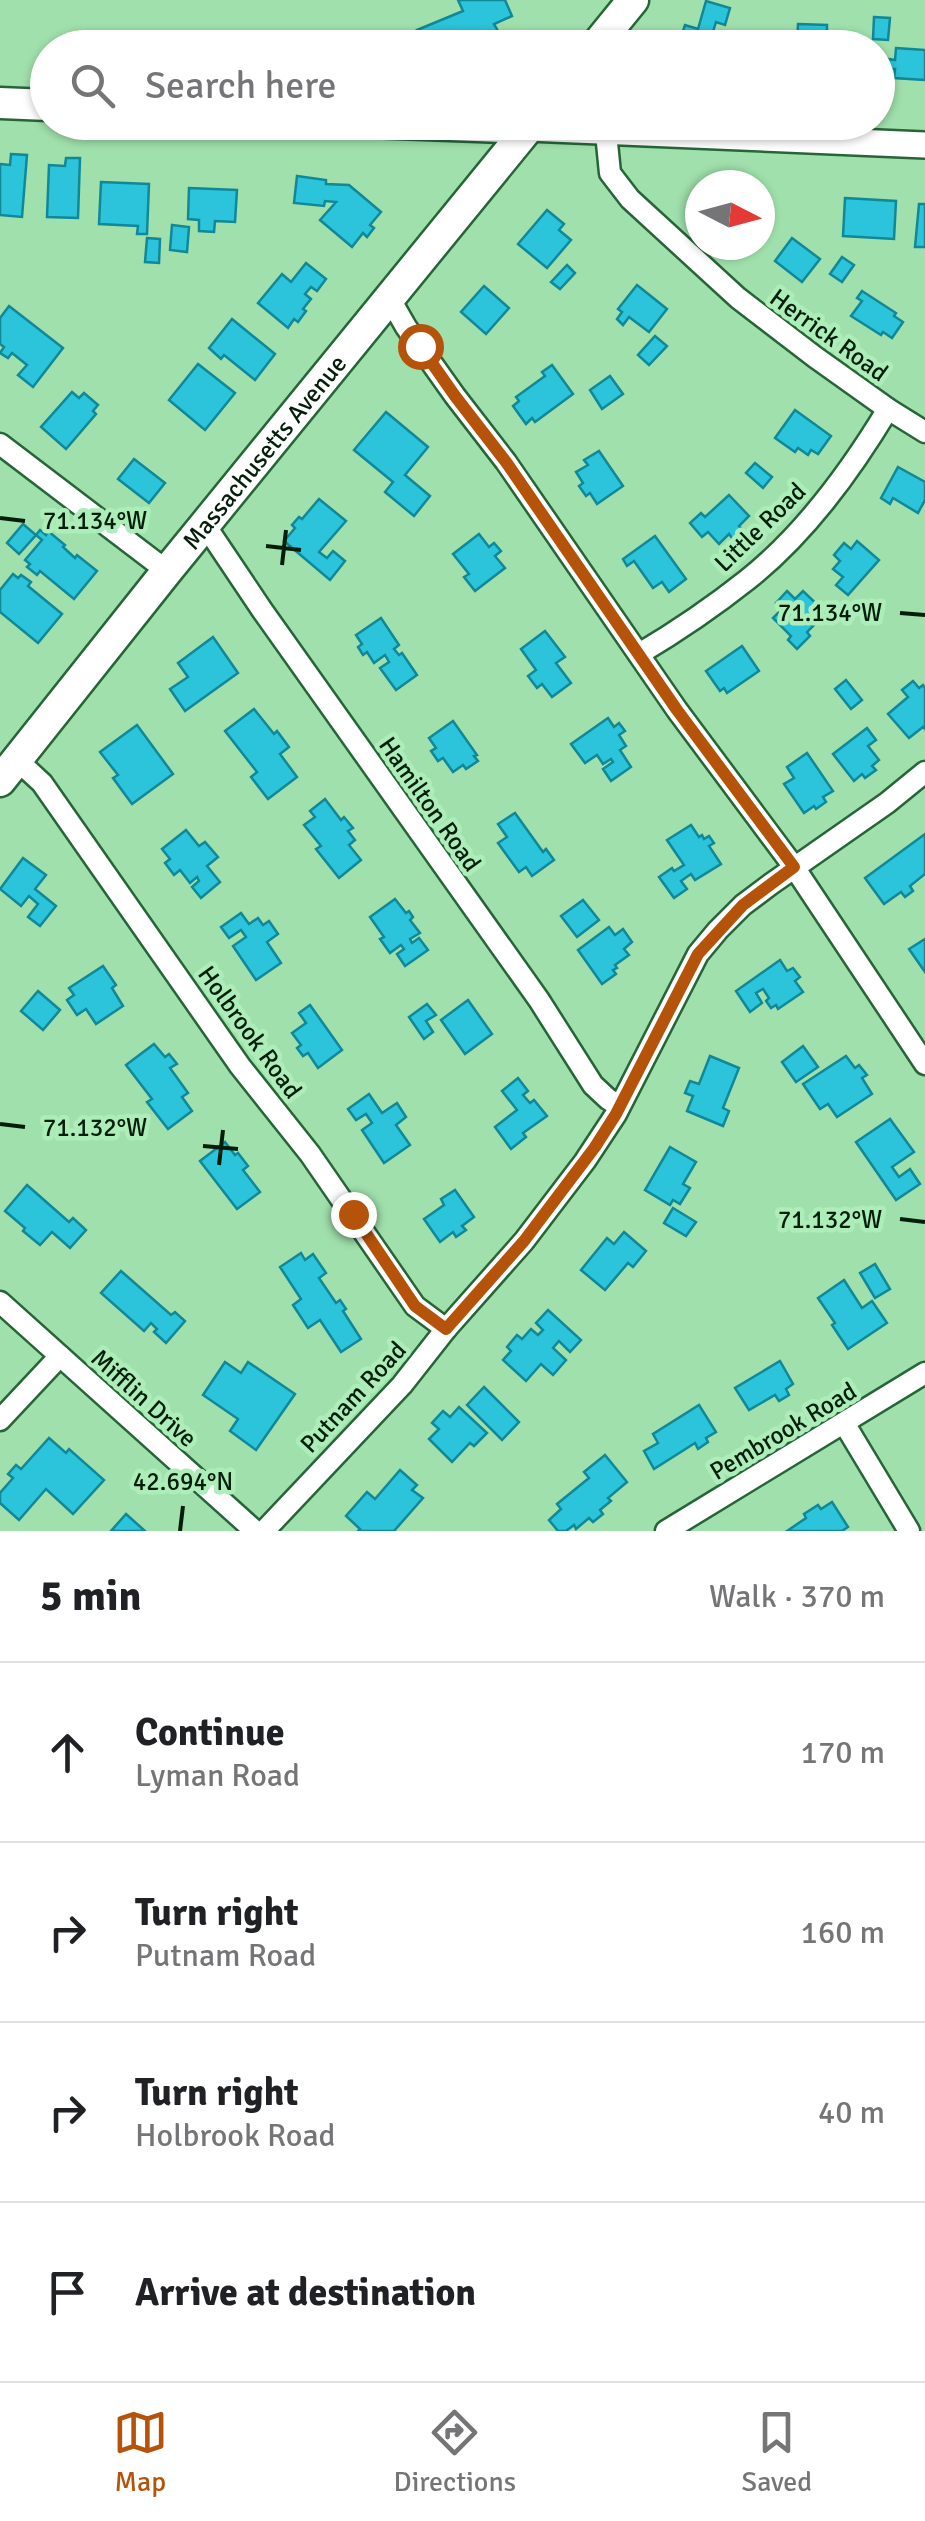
<!DOCTYPE html>
<meta charset="utf-8">
<style>
body{margin:0;font-family:Signika,sans-serif;background:#f2f2f2;color:#202124}
.compass{position:absolute;left:685px;top:170px;width:90px;height:90px;border-radius:50%;background:#fff;box-shadow:0 2px 8px #0004;rotate:96deg}
.stop{position:absolute;width:30px;height:30px;margin:-22px;border:8px solid #b45309;border-radius:50%;background:#fff}
.stop.end{background:#b45309;border-color:#fff;box-shadow:0 2px 10px #0008}
.list{margin:0;padding:0;list-style:none}
h2{display:flex;justify-content:space-between;align-items:center;height:130px;margin:0;padding:0 40px;font-size:42px}
h2 small{font-size:32px;font-weight:400;color:#757577}
.list li{display:grid;grid-template-columns:65px 1fr auto;gap:30px;align-items:center;box-sizing:border-box;height:180px;padding:0 40px;border-top:2px solid #e0e0e0}
.list b{display:block;font-size:38px;white-space:nowrap}
.list p{margin:0;font-size:32px;white-space:nowrap;color:#757577}
.list em{font-size:32px;font-style:normal;color:#757577}
.icon{flex:none;width:55px;height:55px;fill:none;stroke:currentColor;stroke-width:2;stroke-linecap:round;stroke-linejoin:round}
.map{position:relative;flex:none;width:925px;height:1531px;overflow:hidden}
.search{position:absolute;background:#fff;box-shadow:0 2px 8px #0004;left:30px;right:30px;top:30px;height:110px;display:flex;align-items:center;gap:25px;box-sizing:border-box;padding:0 35px;border-radius:55px;color:#757577;font-size:38px}
.sheet{height:850px;background:#fff}
nav{display:flex;justify-content:space-around;align-items:center;box-sizing:border-box;height:140px;border-top:2px solid #e0e0e0;background:#fff;font-size:28px;color:#757577}
nav a{display:grid;justify-items:center;gap:5px}
nav .on{color:#b45309}
.map>svg:first-child{display:block}
.building{fill:#2bc4da;stroke:#108898;stroke-width:2.5}
.lines{fill:none;stroke-linecap:round;stroke-linejoin:round}
.minor-casing{stroke:#276539;stroke-width:25}
.tertiary-casing{stroke:#276539;stroke-width:30}
.secondary-casing{stroke:#276539;stroke-width:35}
.minor{stroke:#fff;stroke-width:20}
.tertiary{stroke:#fff;stroke-width:25}
.secondary{stroke:#fff;stroke-width:30}
.route{stroke:#b45309;stroke-width:12}
.ticks{fill:none;stroke:#041e0b;stroke-width:4}
.labels{text-anchor:middle;dominant-baseline:central;stroke-width:9;stroke-linejoin:round;paint-order:stroke}
.street-label{font-size:25px;fill:#041e0b;stroke:#acedb9}
.ticks-label{font-size:25px;text-anchor:middle;fill:#041e0b;stroke:#acedb9;stroke-width:9;stroke-linejoin:round;paint-order:stroke}
</style>
<div class="map">
<svg width="925" height="1531" viewBox="0 0 925 1531">
<rect width="100%" height="100%" fill="#a0e0ac"/>
<g class="building">
<path d="M458 0H505L512 16 494 24 498 31 460 48H425L417 30 463 11Z"/>
<path d="M706 1 730 8 725 25 716 22 708 48H678L675 45 677 39 680 40 685 25 698 29Z"/>
<path d="M874 17 890 18 888 40 873 39Z"/>
<path d="M798 24 827 25V36L859 37V48H816V37H809V45H797Z"/>
<path d="M87 32 124 33 123 48H86Z"/>
<path d="M168 34 206 36V48H168Z"/>
<path d="M896 48 925 50V80L894 78 895 69H887L888 59 895 60Z"/>
<path d="M11 154 27 155 22 217 0 215V164L10 165Z"/>
<path d="M66 158H80L78 218 47 217 49 165 65 166Z"/>
<path d="M297 176 326 180V184L349 185 381 212 370 225 374 228 367 237 363 233 352 247 320 220 336 202 325 201 324 206 294 203Z"/>
<path d="M101 182 149 184 147 234H137L138 226 99 224Z"/>
<path d="M189 188 237 190 235 222 215 221 214 232 199 231V220L188 219Z"/>
<path d="M845 198 896 201 894 239 843 236Z"/>
<path d="M919 204H925V247H915Z"/>
<path d="M547 210 564 224 559 230 571 240 547 268 518 244Z"/>
<path d="M172 225 189 227 187 252 170 250Z"/>
<path d="M147 238 160 239 159 263 145 262Z"/>
<path d="M792 238 820 259 802 282 775 261Z"/>
<path d="M842 257 854 265 842 282 830 274Z"/>
<path d="M306 263 326 279 317 291 311 287 305 294 311 299 303 309 306 311 298 322 294 319 288 328 258 303 282 274 291 282Z"/>
<path d="M567 265 575 273 560 289 551 282Z"/>
<path d="M637 285 667 309 649 332 629 317 623 325 617 319 622 312 618 309Z"/>
<path d="M484 286 509 308 486 334 461 312Z"/>
<path d="M862 291 896 313 894 316 903 322 892 338 883 332 881 335 851 316 862 301 857 298Z"/>
<path d="M9 306 63 348 33 387 18 375 27 365 12 353 8 358 0 353 4 347 0 344V318Z"/>
<path d="M232 319 275 354 255 380 224 355 221 359 209 348Z"/>
<path d="M655 336 667 346 649 365 638 355Z"/>
<path d="M198 364 235 393 205 430 169 400Z"/>
<path d="M552 365 573 394 535 422 532 418 526 424 513 406 519 401 516 397 545 376 542 372Z"/>
<path d="M610 376 623 394 602 409 590 390Z"/>
<path d="M72 392 79 398 84 393 98 405 93 411 96 414 66 449 41 427Z"/>
<path d="M795 410 831 436 818 454 811 450 808 455 798 448 795 452 775 438Z"/>
<path d="M386 412 428 447 405 475 430 496 414 516 385 492 393 482 354 450Z"/>
<path d="M599 451 623 486 597 504 590 493 586 496 579 486 583 483 576 472 588 465 584 460Z"/>
<path d="M134 459 165 483 149 503 118 479Z"/>
<path d="M755 463 772 477 763 488 746 473Z"/>
<path d="M898 467 925 482V500L918 513 893 498 890 504 881 498Z"/>
<path d="M729 495 749 516 739 526 745 533 735 542 729 534 719 544 708 532 702 537 690 523 701 513 705 517Z"/>
<path d="M319 499 346 521 319 552 327 558 333 551 345 561 330 580 284 541 295 528 292 525 299 517 302 519Z"/>
<path d="M23 524 36 535 19 554 7 543Z"/>
<path d="M40 530 46 535 48 531 65 545 63 547 75 558 77 555 97 571 74 599 40 571 37 575 27 567 30 564 25 560 42 540 36 535Z"/>
<path d="M479 534 489 547 494 543 501 551 495 556 505 568 475 591 464 577 469 574 453 554Z"/>
<path d="M655 536 686 579 669 592 662 582 653 588 634 561 627 566 623 559Z"/>
<path d="M857 541 879 560 848 595 836 585 843 577 833 569 840 561 834 555 844 543 851 549Z"/>
<path d="M13 574 18 578 21 575 31 582 28 586 62 614 38 643 0 612V590Z"/>
<path d="M787 591 795 599 803 591 826 613 807 632 810 636 797 649 788 640 791 636 773 618 782 609 776 603Z"/>
<path d="M381 618 399 645 394 649 399 655 402 653 417 675 396 690 380 668 389 662 385 655 374 663 367 652 363 655 358 647 362 644 356 635Z"/>
<path d="M545 631 565 657 556 663 571 683 552 697 542 684 537 688 528 676 536 670 521 649Z"/>
<path d="M213 637 238 673 185 711 170 689 188 677 178 663Z"/>
<path d="M742 646 759 671 727 693 724 688 720 691 706 671Z"/>
<path d="M846 680 862 700 851 709 835 689Z"/>
<path d="M913 681 919 688 923 685 925 688V729L923 727 909 738 888 714 908 697 902 690Z"/>
<path d="M254 709 274 734 277 731 289 747 280 754 297 777 268 799 251 777 257 772 225 731Z"/>
<path d="M608 718 614 727 619 723 625 731 619 735 626 746 620 750 631 767 611 781 603 769 613 762 611 759 603 764 597 755 585 763 571 744Z"/>
<path d="M453 721 477 755 474 756 478 761 466 769 463 765 453 772 443 758 438 761 431 751 436 748 429 738Z"/>
<path d="M137 725 173 774 132 804 113 778 118 775 100 752Z"/>
<path d="M867 728 876 740 868 746 879 760 872 766 876 770 865 778 862 774 854 781 833 754Z"/>
<path d="M807 753 833 791 823 797 826 802 816 809 814 806 804 813 784 784 794 778 787 767Z"/>
<path d="M325 799 341 820 344 817 353 828 348 831 355 840 349 845 361 860 339 878 316 849 321 846 304 825 315 817 310 811Z"/>
<path d="M515 813 543 852 546 849 554 860 532 876 526 867 519 872 498 843 507 837 498 824Z"/>
<path d="M691 825 699 837 702 835 704 839 709 836 714 843 709 846 721 864 695 880 691 874 681 881 687 889 674 898 659 877 672 868 674 871 684 865 667 840Z"/>
<path d="M186 830 199 846 205 842 218 857 207 866 220 882 201 898 192 887 199 881 197 877 190 883 180 870 174 875 165 863 170 859 162 849Z"/>
<path d="M925 834V874L910 886 913 891 905 897 901 892 884 904 865 878Z"/>
<path d="M23 858 46 875 35 889 56 906 40 926 28 917 38 904 29 896 21 906 0 889Z"/>
<path d="M395 899 406 913 409 911 413 917 410 920 420 933 410 939 412 943 419 938 428 950 405 966 397 954 404 949 401 945 390 953 380 939 384 937 370 917Z"/>
<path d="M583 900 599 920 577 937 561 916Z"/>
<path d="M241 913 249 924 258 918 263 925 269 921 278 934 267 942 281 963 256 980 233 946 246 937 241 930 229 938 221 927Z"/>
<path d="M609 927 615 935 623 929 632 942 624 949 629 955 615 965 617 968 613 970 616 974 602 984 578 950Z"/>
<path d="M925 939V972L909 949Z"/>
<path d="M780 960 787 971 793 968 800 977 795 981 803 992 778 1009 776 1005 771 1008 766 1001 769 998 763 989 756 993 762 1003 750 1012 736 991Z"/>
<path d="M103 966 116 985 112 988 123 1006 96 1024 86 1009 77 1015 67 1000 74 995 69 988Z"/>
<path d="M38 991 60 1010 43 1030 21 1011Z"/>
<path d="M468 1000 492 1034 465 1054 441 1020Z"/>
<path d="M427 1004 436 1015 426 1021 433 1032 424 1039 409 1017Z"/>
<path d="M310 1005 342 1050 318 1068 308 1053 303 1056 297 1048 301 1045 292 1033 306 1023 299 1013Z"/>
<path d="M154 1044 165 1057 169 1054 177 1064 170 1068 188 1093 182 1097 192 1111 168 1129 147 1102 152 1099 126 1065Z"/>
<path d="M803 1046 818 1067 796 1082 782 1062Z"/>
<path d="M710 1056 739 1068 723 1108 729 1111 723 1126 687 1111 693 1096 685 1093 690 1081 699 1084Z"/>
<path d="M846 1056 855 1068 859 1065 867 1075 862 1078 872 1094 837 1117 828 1104 820 1109 803 1084Z"/>
<path d="M518 1078 528 1091 523 1095 530 1103 534 1100 547 1116 523 1133 526 1137 511 1149 495 1127 517 1110 502 1091Z"/>
<path d="M369 1094 382 1113 397 1103 406 1117 396 1125 410 1145 384 1163 362 1130 372 1123 366 1114 356 1120 348 1109Z"/>
<path d="M890 1119 914 1152 892 1167 899 1177 910 1169 920 1184 896 1200 856 1142Z"/>
<path d="M225 1142 235 1155 238 1153 248 1166 243 1170 260 1192 237 1209 200 1161Z"/>
<path d="M670 1147 696 1162 683 1184 690 1188 680 1204 673 1200 670 1205 645 1190Z"/>
<path d="M27 1185 69 1222 73 1218 86 1230 70 1248 52 1232 40 1245 23 1231 25 1228 5 1211Z"/>
<path d="M455 1190 474 1217 462 1226 466 1230 456 1237 453 1232 440 1242 424 1219 444 1205 441 1199Z"/>
<path d="M673 1208 696 1222 686 1236 664 1223Z"/>
<path d="M624 1232 646 1251 633 1267 628 1263 605 1290 581 1270 607 1238 614 1244Z"/>
<path d="M301 1253 305 1260 313 1254 326 1273 319 1278 336 1303 340 1300 346 1309 343 1311 361 1339 341 1352 320 1320 308 1328 293 1305 301 1299 280 1267Z"/>
<path d="M875 1264 890 1289 875 1298 860 1273Z"/>
<path d="M121 1271 171 1315 175 1312 185 1321 166 1343 154 1332 157 1329 151 1323 144 1331 101 1293Z"/>
<path d="M844 1280 862 1308 872 1301 887 1323 848 1349 832 1325 835 1323 818 1298Z"/>
<path d="M548 1310 581 1340 570 1352 559 1341 553 1348 566 1360 553 1375 541 1364 526 1381 503 1360 511 1351 507 1347 517 1335 522 1339 531 1329 538 1335 543 1330 536 1323Z"/>
<path d="M780 1361 793 1384 786 1389 789 1395 779 1401 775 1395 749 1410 735 1388Z"/>
<path d="M225 1362 241 1373 248 1362 295 1394 256 1450 230 1431 238 1419 203 1395Z"/>
<path d="M484 1387 519 1422 502 1440 467 1405Z"/>
<path d="M699 1405 716 1432 706 1438 708 1442 698 1449 695 1443 654 1469 644 1451 658 1443 653 1434Z"/>
<path d="M459 1407 487 1433 474 1446 470 1443 452 1462 429 1439 439 1429 432 1423 443 1411 450 1417Z"/>
<path d="M49 1438 66 1453 69 1449 104 1480 73 1514 46 1489 19 1520 0 1503V1493L13 1478 8 1474 16 1465 21 1469Z"/>
<path d="M605 1455 627 1482 608 1498 611 1501 600 1510 603 1514 593 1522 589 1518 576 1529 574 1525 566 1531H558L549 1520 561 1509 557 1504 589 1478 584 1472Z"/>
<path d="M400 1470 417 1485 412 1490 423 1498 394 1531H358L360 1529 346 1516 367 1492 375 1499Z"/>
<path d="M832 1502 848 1527 842 1531H787L806 1518 804 1514 818 1505 821 1509Z"/>
<path d="M126 1514 145 1531H111Z"/>
</g>
<g class="lines">
<g class="minor-casing">
<g id="minor">
<path d="M606 133 610 173 630 199 738 298 815 357 888 409 925 432"/>
<path d="M390 299 406 327 455 396 506 462 677 710 794 867 925 1064"/>
<path d="M0 444 167 571"/>
<path d="M205 525 262 610 539 1000 593 1085 608 1099 619 1106"/>
<path d="M639 654C676 632 713 607 747 580 805 534 850 472 888 409"/>
<path d="M17 760 42 783 240 1066 310 1154 415 1306 446 1329"/>
<path d="M0 1302 255 1531"/>
<path d="M0 1420 60 1356"/>
<path d="M844 1423 909 1531"/>
<path d="M264 1531 402 1385 446 1329 524 1241 585 1161 616 1114 698 954 718 930 743 905 771 884 887 803 925 772"/>
<path d="M666 1531 925 1373"/>
</g>
</g>
<g class="tertiary-casing">
<path id="tertiary" d="M528 128 925 145"/>
</g>
<g class="secondary-casing">
<g id="secondary">
<path d="M594 48 633 0"/>
<path d="M0 103 48 105"/>
<path d="M369 122 528 128"/>
<path id="s1" d="M0 781 167 571 533 122"/>
</g>
</g>
<use href="#minor" class="minor"/>
<use href="#tertiary" class="tertiary"/>
<use href="#secondary" class="secondary"/>
</g>
<g class="lines">
<path class="route" d="M353 1214 415 1306 446 1329 524 1241 595 1147 616 1114 698 954 743 905 794 867 677 710 506 462 455 396 420 346"/>
</g>
<path class="ticks" d="M0 518 25 521M266 546 301 550M282 565 286 530M900 613 925 615M0 1124 25 1127M203 1146 238 1149M219 1165 223 1130M900 1219 925 1222M180 1531 183 1506"/>
<g class="labels">
<g class="street-label">
<text transform="translate(829 335) rotate(36)">Herrick Road</text>
<text stroke="none"><textPath href="#s1" startOffset="422">Massachusetts Avenue</textPath></text>
<text transform="translate(760 527) rotate(-44)">Little Road</text>
<text transform="translate(430 804) rotate(55)">Hamilton Road</text>
<text transform="translate(250 1032) rotate(54)">Holbrook Road</text>
<text transform="translate(353 1397) rotate(-47)">Putnam Road</text>
<text transform="translate(144 1398) rotate(42)">Mifflin Drive</text>
<text transform="translate(783 1431) rotate(-31)">Pembrook Road</text>
</g>
</g>
<g class="ticks-label">
<text x="95" y="529">71.134°W</text>
<text x="830" y="621">71.134°W</text>
<text x="95" y="1136">71.132°W</text>
<text x="830" y="1228">71.132°W</text>
<text x="183" y="1490">42.694°N</text>
</g>
</svg>
<svg class="compass" viewBox="-18 -18 36 36"><path d="M0-13l5 13h-10z" fill="#e53935"/><path d="M0 13l5-13h-10z" fill="#757577"/></svg>
<div class="stop" style="left:420px;top:346px"></div>
<div class="stop end" style="left:353px;top:1214px"></div>
<div class="search"><svg class="icon" aria-label="search" viewBox="0 0 24 24"><circle cx="10" cy="10" r="6"/><path d="M15 15l6 6"/></svg>Search here</div>
</div>
<section class="sheet">
<h2>5 min<small>Walk · 370 m</small></h2>
<ul class="list">
<li><svg class="icon" aria-label="ahead" viewBox="0 0 24 24"><path d="M12 20V5M6 11l6-6 6 6"/></svg><div><b>Continue</b><p>Lyman Road</p></div><em>170 m</em></li>
<li><svg class="icon" aria-label="right" viewBox="0 0 24 24"><path d="M7 20v-9h11M14 6l5 5-5 5"/></svg><div><b>Turn right</b><p>Putnam Road</p></div><em>160 m</em></li>
<li><svg class="icon" aria-label="right" viewBox="0 0 24 24"><path d="M7 20v-9h11M14 6l5 5-5 5"/></svg><div><b>Turn right</b><p>Holbrook Road</p></div><em>40 m</em></li>
<li><svg class="icon" aria-label="arrive" viewBox="0 0 24 24"><path d="M6 21V4h12l-3 4 3 4H6"/></svg><div><b>Arrive at destination</b></div></li>
</ul>
</section>
<nav>
<a class="on"><svg class="icon" aria-label="map" viewBox="0 0 24 24"><path d="M3 6l6-2 6 2 6-2v14l-6 2-6-2-6 2zM9 4v14M15 6v14"/></svg>Map</a>
<a><svg class="icon" aria-label="directions" viewBox="0 0 24 24"><path d="M12 3l9 9-9 9-9-9zM9 14v-3h6M13 9l2 2-2 2"/></svg>Directions</a>
<a><svg class="icon" aria-label="saved" viewBox="0 0 24 24"><path d="M7 4h10v16l-5-4-5 4z"/></svg>Saved</a>
</nav>
